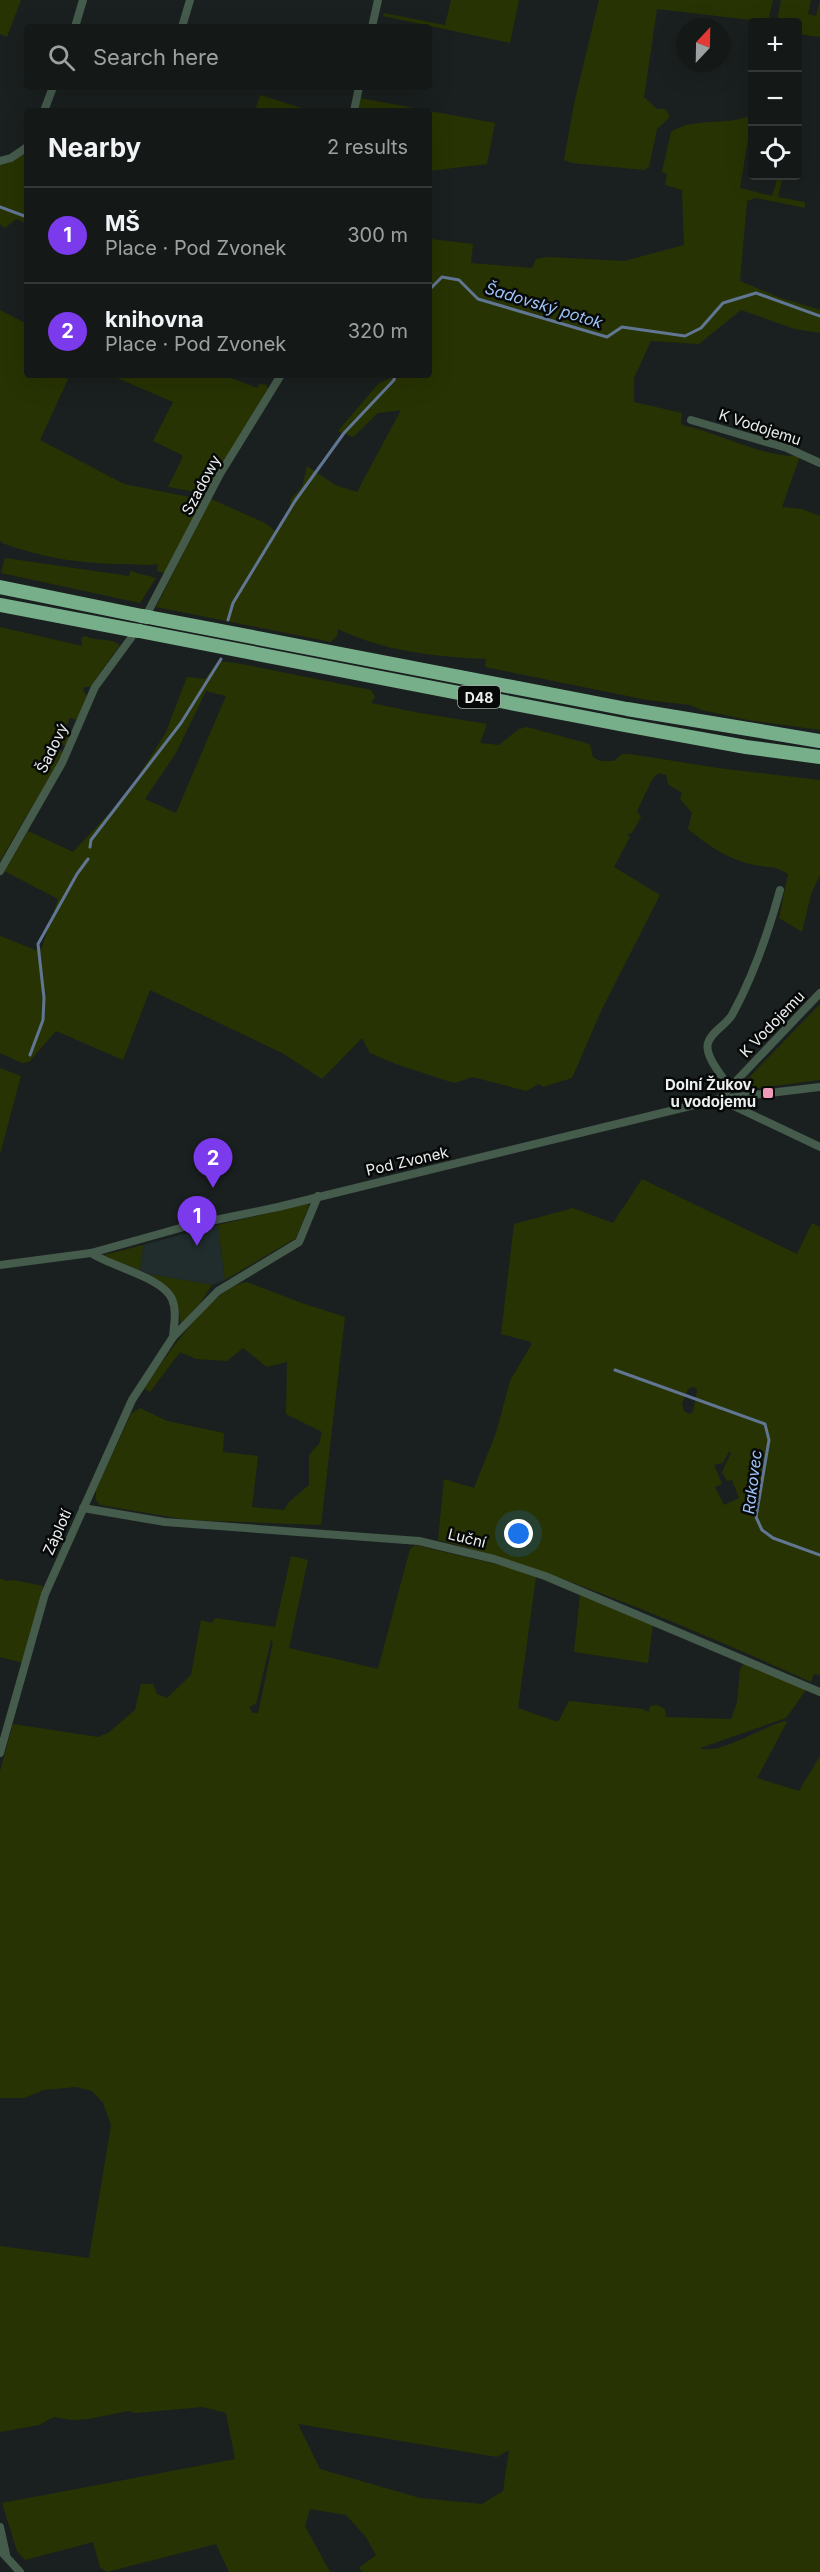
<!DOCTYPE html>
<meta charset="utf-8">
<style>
body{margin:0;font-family:Inter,sans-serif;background:#1d2120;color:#f1f3f6}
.controls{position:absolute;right:18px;top:18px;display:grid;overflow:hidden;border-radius:6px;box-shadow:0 6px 24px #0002}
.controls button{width:54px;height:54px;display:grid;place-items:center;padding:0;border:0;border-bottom:2px solid #333736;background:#141817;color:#f1f3f6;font:30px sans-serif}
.compass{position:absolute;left:676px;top:18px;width:54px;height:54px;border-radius:50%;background:#141817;box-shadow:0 6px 24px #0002;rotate:22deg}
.you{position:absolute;left:519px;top:1534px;width:21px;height:21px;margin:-15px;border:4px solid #fff;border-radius:50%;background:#1a73e8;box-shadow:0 0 0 9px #1a73e833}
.badge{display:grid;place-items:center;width:39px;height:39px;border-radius:50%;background:#7c3aed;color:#fff;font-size:20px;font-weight:700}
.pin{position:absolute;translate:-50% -50px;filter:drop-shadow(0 2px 3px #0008)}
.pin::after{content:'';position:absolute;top:32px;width:21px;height:18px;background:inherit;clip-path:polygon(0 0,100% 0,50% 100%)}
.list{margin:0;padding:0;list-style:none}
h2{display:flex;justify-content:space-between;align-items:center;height:78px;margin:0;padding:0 24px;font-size:26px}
h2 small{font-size:20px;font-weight:400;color:#9da0a1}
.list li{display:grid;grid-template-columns:39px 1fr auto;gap:18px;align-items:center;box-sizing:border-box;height:96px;padding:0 24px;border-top:2px solid #333736}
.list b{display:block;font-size:22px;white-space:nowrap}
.list p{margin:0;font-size:20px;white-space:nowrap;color:#9da0a1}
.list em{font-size:20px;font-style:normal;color:#9da0a1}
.icon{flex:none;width:33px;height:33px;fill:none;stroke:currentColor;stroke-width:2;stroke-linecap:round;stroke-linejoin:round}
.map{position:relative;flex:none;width:820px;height:2572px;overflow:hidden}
.search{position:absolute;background:#141817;box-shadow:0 6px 24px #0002;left:24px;top:24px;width:408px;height:66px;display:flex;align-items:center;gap:15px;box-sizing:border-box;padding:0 21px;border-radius:6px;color:#9da0a1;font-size:22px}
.panel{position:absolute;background:#141817;box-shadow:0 6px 24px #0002;left:24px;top:108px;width:408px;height:270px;border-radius:6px}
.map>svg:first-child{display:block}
.built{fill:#202d2c}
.green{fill:#283303;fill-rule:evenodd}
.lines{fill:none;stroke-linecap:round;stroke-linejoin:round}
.stream{stroke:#607693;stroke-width:3}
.minor{stroke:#455b4c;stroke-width:8}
.motorway{stroke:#77af8b;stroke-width:14}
.motorway-bridge{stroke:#77af8b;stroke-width:14}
.poi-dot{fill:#ef9ab8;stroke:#070909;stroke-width:2}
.labels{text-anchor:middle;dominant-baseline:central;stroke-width:5;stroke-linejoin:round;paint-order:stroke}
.shield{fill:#070909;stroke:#a7aaaa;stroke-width:1.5}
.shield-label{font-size:14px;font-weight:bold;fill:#ecefef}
.street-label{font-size:15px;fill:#ecefef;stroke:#070909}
.poi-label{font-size:15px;font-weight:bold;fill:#ecefef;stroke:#070909;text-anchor:end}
.water-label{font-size:16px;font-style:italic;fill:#9dc4f9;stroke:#070909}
</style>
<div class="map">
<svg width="820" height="2572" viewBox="0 0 820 2572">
<rect width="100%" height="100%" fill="#1a201f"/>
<path class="built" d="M218 1225 225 1280 212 1285 149 1274 140 1270 143 1245Z"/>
<g class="green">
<path d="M0 0H21L7 37 0 34Z"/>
<path d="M451 0H519L510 43 383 16 384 13 445 25Z"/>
<path d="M599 0H773L768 22 657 9 644 97 657 109H665L670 117 657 129 649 167 644 170 572 163 564 160 574 104Z"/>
<path d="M781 0H811L808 14 816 16 820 0V37L798 34V22H777Z"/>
<path d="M260 95 311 111H255Z"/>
<path d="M360 98 495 123 487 164 429 171V111H357Z"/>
<path d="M752 115 740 188 772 196 778 176H783L778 197 805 202V208L756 198 747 201 740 281 778 297 820 310V333L795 329 741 310 699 344 651 341 634 378V402L682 413 681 425C719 432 762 458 800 456L782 507 802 509 820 516V730L748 720 702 710 690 705 647 700 485 667 486 659C435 657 384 651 338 629L337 636 331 642 156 607 211 499 265 523 275 531 288 516 291 499 302 487 307 466 335 485 357 492 401 410 378 413 353 437 338 431 378 384 396 375H429V212L431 239 473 244 471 263 532 268 536 259 547 257 624 261 684 245 682 190 665 185 667 174 662 172 671 132C696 116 725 127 752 115Z"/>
<path d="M27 149V224L16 219 5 228 0 224V160L6 163Z"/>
<path d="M0 310 27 324V375H70L40 440 124 484 189 497 206 496 165 573 157 571 158 564C147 566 137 564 125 564 82 564 43 558 2 543L0 540Z"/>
<path d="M110 375H223L257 388 259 384 267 385 268 392 208 489 191 491 168 487 182 459V455L153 441 173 402Z"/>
<path d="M5 558 129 576 130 571 156 578 140 603 1 573Z"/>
<path d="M0 627 82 646 81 638 85 636C97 642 109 637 120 645L90 687H84L83 691 87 696 77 720 70 718 65 729 72 733 66 746 60 744 58 749 63 752 59 761 0 861Z"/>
<path d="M218 661 236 663 371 690 375 697 371 703 420 713 487 724 480 743 499 745 519 729 527 727 586 743 590 745 593 757 600 761H614L622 754H630L718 768 820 780V875L811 894 802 932 779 918 788 874C775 866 775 868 761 866 734 863 708 846 688 829L692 813 680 799 682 793 668 784 666 775 659 773 653 778 637 811 641 817 632 833 627 834 630 837 614 867 660 895 602 1009 572 1078 543 1087 539 1084 526 1091 473 1077 454 1083 396 1064 370 1053 362 1038 322 1079 282 1053 150 990 123 1060 56 1031 29 1062 22 1063 0 1053V936L38 951 42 947 58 899 4 871 28 831 73 852 128 793 166 732 187 677 205 679ZM206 691 226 696 176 813 145 799 176 753Z"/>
<path d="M820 1004V1080L736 1091Z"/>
<path d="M0 1068 21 1076 0 1154Z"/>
<path d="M642 1179 797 1254 812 1223 820 1227V1675L814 1674 811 1682C690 1628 567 1574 438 1540L444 1479 474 1488 496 1433 510 1381 531 1345V1342L501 1334 514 1224 573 1208 613 1223ZM692 1387 696 1388 697 1391 693 1412 689 1414 684 1411 682 1404 688 1389ZM729 1451 731 1453 722 1472 727 1481 732 1480 739 1498 724 1505 715 1487 722 1484 714 1465 723 1463Z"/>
<path d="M307 1204 309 1206 296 1238 225 1280 218 1225Z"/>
<path d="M143 1245 140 1270 112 1260 104 1255Z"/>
<path d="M149 1274 212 1285 200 1303 181 1323C176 1296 173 1288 149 1274Z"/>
<path d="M247 1282 299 1302 345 1317 321 1525 188 1520 100 1505 96 1500V1490L131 1414 140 1408 167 1421 224 1433 223 1452 258 1456 252 1507 284 1510 289 1502 309 1485V1455L319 1444 322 1432 286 1414 287 1362 267 1367 243 1348 227 1361 196 1359 180 1352 150 1392 144 1388C165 1359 211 1287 247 1282Z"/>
<path d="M415 1545 512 1568 536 1577 518 1708 558 1722 569 1701 643 1709 649 1712 650 1706 657 1705 665 1709 666 1717 731 1719 737 1703 740 1669 744 1663 806 1690 786 1718 700 1748C719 1756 763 1726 785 1721L787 1722 757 1778 799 1791 820 1756V2572H362L359 2568 376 2555 366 2537 346 2515 310 2509 305 2526 330 2572H229L216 2544 107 2572 100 2567 93 2542 25 2560 17 2551 2 2503 235 2459 226 2413 203 2407 135 2413 128 2411 89 2419 71 2420 54 2417 39 2425 0 2432V2246L89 2258 111 2125 103 2103 92 2091 76 2087 44 2090 24 2098H0V1771L13 1724 98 1737 108 1733 135 1710 141 1684H153L157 1694 167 1698 191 1675 201 1620 212 1623 215 1618 275 1627 291 1556 308 1560 289 1648 378 1669 410 1549ZM271 1640 273 1642 258 1713H253L249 1707 256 1704ZM298 2424 497 2457 509 2450 503 2491 482 2504 420 2498 320 2469Z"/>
<path d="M0 1578 7 1581 13 1580 43 1586 23 1663 0 1657Z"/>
<path d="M580 1595 653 1624 648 1663 574 1652Z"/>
</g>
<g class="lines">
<g class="stream">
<path d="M0 207 27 217"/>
<path d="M429 290 442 277 459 280 478 299 607 337 622 327 685 336 701 328 723 303 756 293 820 316"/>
<path d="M228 620 233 603 295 501 344 433 394 380 395 375"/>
<path d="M90 847 91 840 181 723 221 659"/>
<path d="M30 1055 43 1020 44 998 38 944 77 874 88 859"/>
<path d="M615 1370 765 1424 769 1440 756 1517 762 1530 773 1538 820 1555"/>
</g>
<g class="minor">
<path d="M75 27 83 0"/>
<path d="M182 27 190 0"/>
<path d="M372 27 378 0"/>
<path d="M44 111 53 87"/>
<path d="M354 111 359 87"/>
<path d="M0 161 11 158 27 147"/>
<path d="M691 420 787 448 820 463"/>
<path d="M149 610 220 474 281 375"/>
<path d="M0 871 62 763 95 687 131 638"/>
<path d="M820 993 719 1099 820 1147"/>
<path d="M730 1088C723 1077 704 1056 708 1043 711 1032 726 1025 732 1015 754 975 768 934 780 890"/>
<path d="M91 1253C112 1267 162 1277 172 1299 177 1311 174 1324 173 1337"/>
<path d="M0 1265 91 1253 191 1225 278 1207 719 1099 820 1087"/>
<path d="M83 1508 165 1522 419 1541 494 1559 545 1576 820 1692"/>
<path d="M0 1753 45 1594 132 1400 173 1337 218 1291 299 1242 318 1196"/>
<path d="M0 2527 6 2554"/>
<path d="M0 2550 20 2572"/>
</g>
<g class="motorway">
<path d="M0 587 142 616"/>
<path d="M0 605 132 630"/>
<path d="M148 617 627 709 820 741"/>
<path d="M139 631 624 725 746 747 820 757"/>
</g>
<g class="motorway-bridge">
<path d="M142 616 148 617"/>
<path d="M132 630 139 631"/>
</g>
</g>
<rect class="poi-dot" x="762" y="1087" width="12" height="12" rx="3"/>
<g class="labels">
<rect class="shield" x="458" y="686" width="42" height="22" rx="4.5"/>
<g class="shield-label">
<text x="479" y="697">D48</text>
</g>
<g class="street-label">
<text transform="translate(760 427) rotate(18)">K Vodojemu</text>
<text transform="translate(201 485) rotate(-62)">Szadowy</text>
<text transform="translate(52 748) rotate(-64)">Šadový</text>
<text transform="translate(772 1024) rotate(-46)">K Vodojemu</text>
<text transform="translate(407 1161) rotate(-13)">Pod Zvonek</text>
<text transform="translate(57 1532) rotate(-66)">Záplotí</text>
<text transform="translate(467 1538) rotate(14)">Luční</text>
</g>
<g class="poi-label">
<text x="756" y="1084">Dolní Žukov,<tspan x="756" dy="17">u vodojemu</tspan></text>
</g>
<g class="water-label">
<text transform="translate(544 305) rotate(17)">Šadovský potok</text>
<text transform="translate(752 1482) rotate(-83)">Rakovec</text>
</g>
</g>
</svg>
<div class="controls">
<button>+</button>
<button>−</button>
<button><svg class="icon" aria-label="locate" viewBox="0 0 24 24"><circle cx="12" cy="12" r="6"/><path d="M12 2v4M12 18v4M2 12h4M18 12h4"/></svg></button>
</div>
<svg class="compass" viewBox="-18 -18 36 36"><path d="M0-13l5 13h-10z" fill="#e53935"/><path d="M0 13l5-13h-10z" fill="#9da0a1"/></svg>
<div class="you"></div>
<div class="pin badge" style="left:197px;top:1246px">1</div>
<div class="pin badge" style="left:213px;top:1188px">2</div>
<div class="search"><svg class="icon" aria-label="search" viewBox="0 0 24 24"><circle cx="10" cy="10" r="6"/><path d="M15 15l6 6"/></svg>Search here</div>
<section class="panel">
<h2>Nearby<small>2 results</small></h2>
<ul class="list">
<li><span class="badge">1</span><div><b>MŠ</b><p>Place · Pod Zvonek</p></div><em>300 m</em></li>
<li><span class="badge">2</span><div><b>knihovna</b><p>Place · Pod Zvonek</p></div><em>320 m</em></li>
</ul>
</section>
</div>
